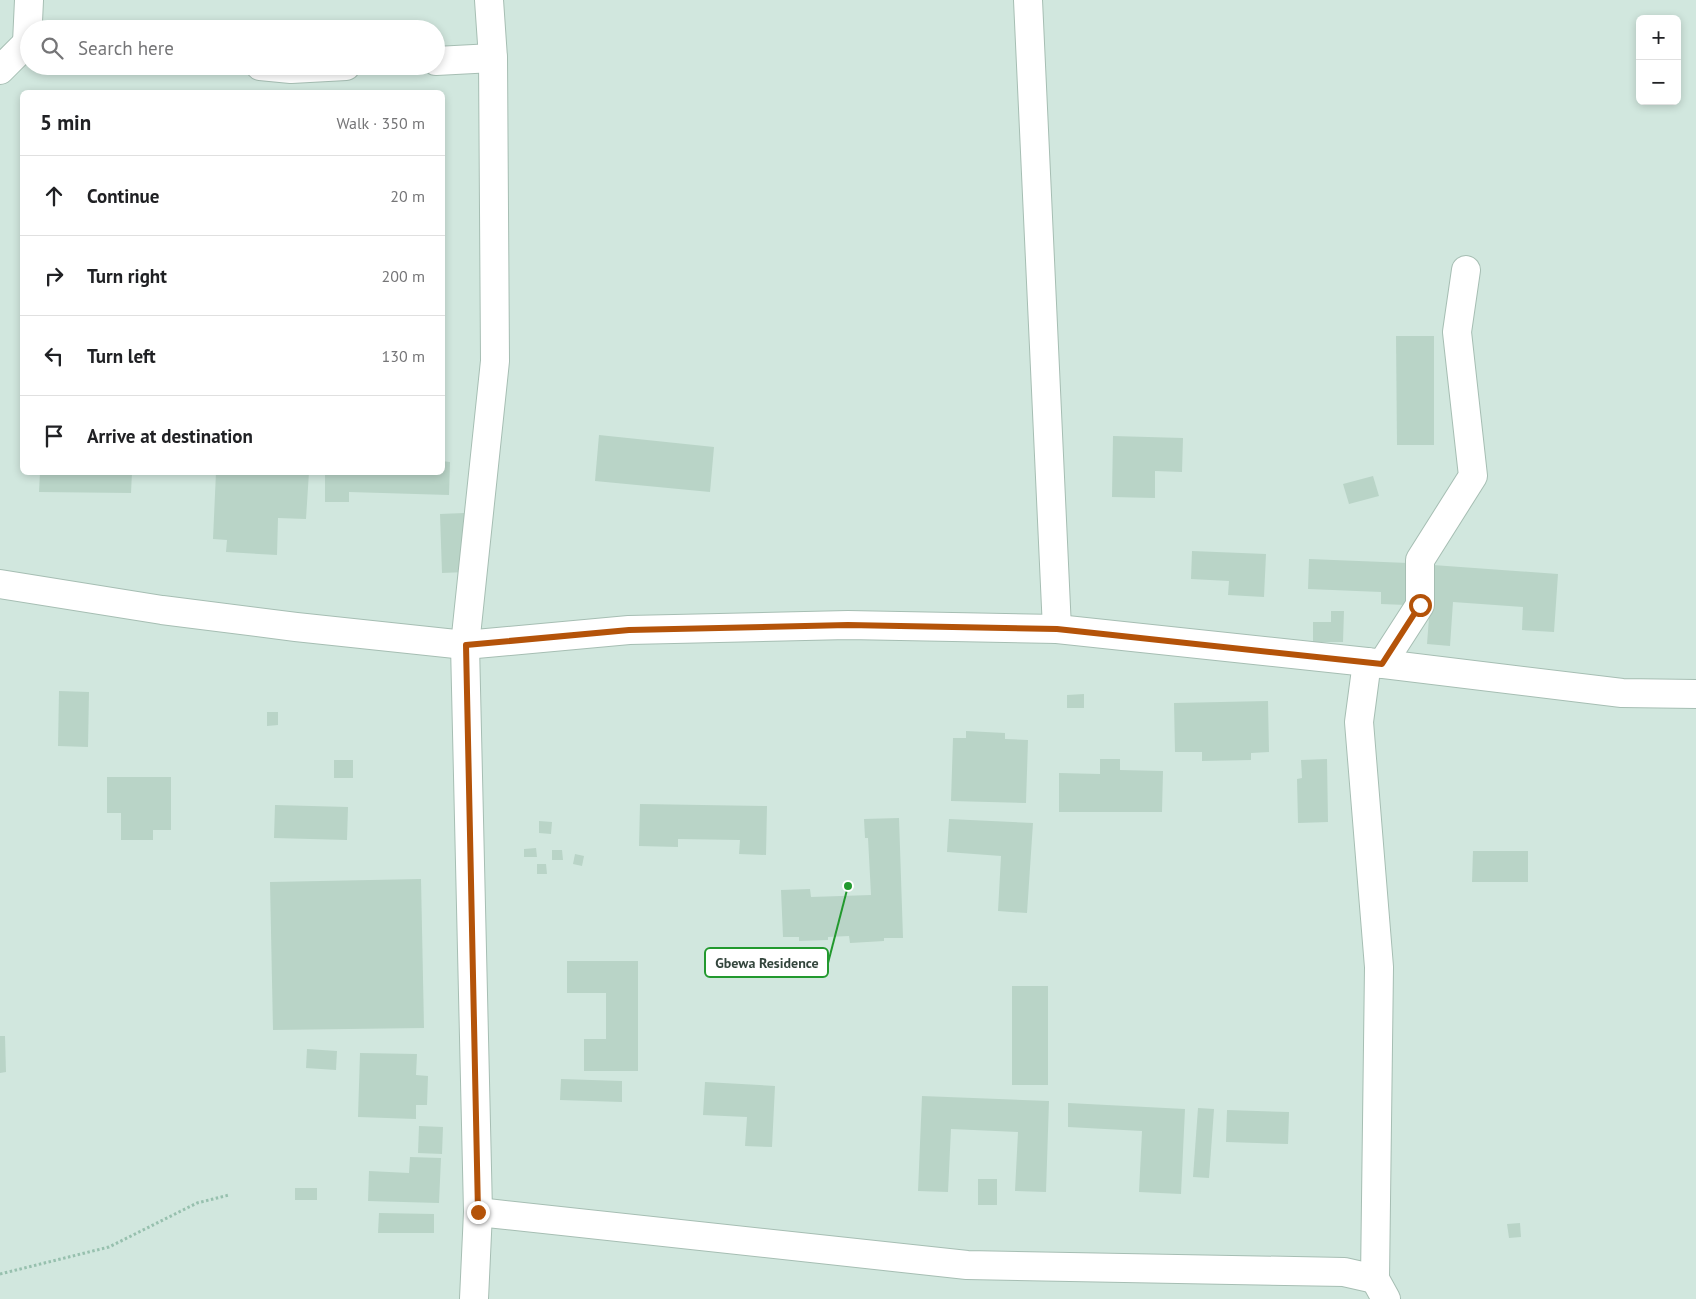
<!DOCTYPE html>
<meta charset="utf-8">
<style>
body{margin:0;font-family:"PT Sans",sans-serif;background:#f6f6f6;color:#202124}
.controls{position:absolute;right:15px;top:15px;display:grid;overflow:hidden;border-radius:8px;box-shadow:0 2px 8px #0003}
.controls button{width:45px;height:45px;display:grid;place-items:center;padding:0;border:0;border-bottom:1px solid #e0e0e0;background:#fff;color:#202124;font:25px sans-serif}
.stop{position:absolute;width:15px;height:15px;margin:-11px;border:4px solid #b45309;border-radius:50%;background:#fff}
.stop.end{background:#b45309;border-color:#fff;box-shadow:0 1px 5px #0008}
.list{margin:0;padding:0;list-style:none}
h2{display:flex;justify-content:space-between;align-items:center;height:65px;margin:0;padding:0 20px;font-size:21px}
h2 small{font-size:16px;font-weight:400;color:#757577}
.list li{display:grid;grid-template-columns:32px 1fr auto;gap:15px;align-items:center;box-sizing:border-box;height:80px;padding:0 20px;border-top:1px solid #e0e0e0}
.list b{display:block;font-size:19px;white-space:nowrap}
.list em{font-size:16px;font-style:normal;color:#757577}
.icon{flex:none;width:28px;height:28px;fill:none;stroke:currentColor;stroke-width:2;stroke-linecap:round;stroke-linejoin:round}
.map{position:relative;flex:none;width:1696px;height:1299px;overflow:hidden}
.search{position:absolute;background:#fff;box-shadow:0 2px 8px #0003;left:20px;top:20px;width:425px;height:55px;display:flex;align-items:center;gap:12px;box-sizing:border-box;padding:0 18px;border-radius:28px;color:#757577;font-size:19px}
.panel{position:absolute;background:#fff;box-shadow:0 2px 8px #0003;left:20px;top:90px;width:425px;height:385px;border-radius:8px}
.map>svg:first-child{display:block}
.residential{fill:#d1e7de;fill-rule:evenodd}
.building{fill:#b9d4c7}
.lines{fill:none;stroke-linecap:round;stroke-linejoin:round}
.street-casing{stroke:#a6beb3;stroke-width:30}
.path{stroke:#97c0ae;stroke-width:3;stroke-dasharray:2.5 2.5;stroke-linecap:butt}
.street{stroke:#fff;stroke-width:28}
.route{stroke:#b45309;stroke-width:6}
.leader{fill:none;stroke:#22992e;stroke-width:2}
.callout-dot{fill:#22992e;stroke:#fff;stroke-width:2}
.callout{fill:#fff;stroke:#22992e;stroke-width:2}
.callout-label{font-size:14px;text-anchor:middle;font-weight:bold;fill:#33453c}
</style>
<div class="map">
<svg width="1696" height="1299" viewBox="0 0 1696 1299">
<rect width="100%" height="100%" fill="#e4f3ed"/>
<path class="residential" d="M0 0H1696V1299H0ZM1640 19H1677V101H1640ZM29 29H436V66H29ZM22 92H442V472H22Z"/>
<g class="building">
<path d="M1396 336H1434V445H1397Z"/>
<path d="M599 435 714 447 710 492 595 481Z"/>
<path d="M1113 436 1183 438 1182 472 1155 471V498L1112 497Z"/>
<path d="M442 461 450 462 449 495 349 492V502H325V472H442Z"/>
<path d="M40 472H132L131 493 39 492Z"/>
<path d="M216 472H309L306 519 278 518 277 555 226 552 227 540 213 539Z"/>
<path d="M1373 476 1379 496 1349 504 1343 484Z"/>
<path d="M464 513 466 572 442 573 440 514Z"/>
<path d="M1192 551 1266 554 1264 597 1228 595 1229 581 1191 579Z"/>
<path d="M1309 559 1408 563 1406 605 1381 604V592L1308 589Z"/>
<path d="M1433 565 1558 574 1554 632 1522 630 1523 607 1453 602 1450 646 1427 644Z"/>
<path d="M1331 611H1344L1343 642H1313V622H1331Z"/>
<path d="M59 691 89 692 88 747 58 746Z"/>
<path d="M1084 694V708H1067V695Z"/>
<path d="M1268 701 1269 752 1251 753V760L1202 761V752H1175L1174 703Z"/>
<path d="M267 712H278V725L267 726Z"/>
<path d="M966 731 1005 733V739L1028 740 1026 803 951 801 953 738H966Z"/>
<path d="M1100 759H1120V770L1163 771 1162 812H1059V773L1100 774Z"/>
<path d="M1327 759 1328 822 1298 823 1297 779 1302 778 1301 760Z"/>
<rect x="334" y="760" width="19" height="18"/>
<path d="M107 777H171V830H153V840H121V813H107Z"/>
<path d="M640 804 767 806 766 855 739 854 740 840 678 839V847L639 846Z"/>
<path d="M275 805 348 807 347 840 274 838Z"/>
<path d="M899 818 903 938H884V941L850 943 849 936 828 937V940L799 941V937H783L781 890 810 889 811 897 871 895 868 838H865L864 819Z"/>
<path d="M949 819 1033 823 1027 913 998 911 1001 856 947 852Z"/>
<path d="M539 821 552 822 551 834 539 833Z"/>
<path d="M536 848 537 857H524V849Z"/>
<path d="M552 850H562L563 860H552Z"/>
<path d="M1473 851H1528V882H1472Z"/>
<path d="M575 854 584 856 582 866 573 864Z"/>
<path d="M537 864H546L547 874H537Z"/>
<path d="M421 879 424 1028 273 1030 270 882Z"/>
<path d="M567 961H638V1071H584V1039H606V993H567Z"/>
<rect x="1012" y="986" width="36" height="99"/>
<path d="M0 1036H5L6 1072 0 1073Z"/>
<path d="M307 1049 337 1051 336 1070 306 1068Z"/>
<path d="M360 1053 417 1054 416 1075 428 1076 427 1105H416V1119L358 1117Z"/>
<path d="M561 1079 622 1081V1102L560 1100Z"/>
<path d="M705 1082 775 1086 772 1147 745 1146 747 1117 703 1115Z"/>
<path d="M922 1096 1049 1101 1046 1192 1015 1191 1018 1132 951 1129 948 1192 918 1191Z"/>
<path d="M1068 1103 1185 1109 1181 1194 1139 1192 1142 1131 1068 1127Z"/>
<path d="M1198 1108 1214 1109 1209 1178 1193 1177Z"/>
<path d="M1227 1110 1289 1112 1288 1144 1226 1142Z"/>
<path d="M419 1126 443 1127 442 1154 418 1153Z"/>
<path d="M410 1157 441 1158 439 1203 368 1201 369 1171 409 1173Z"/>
<rect x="978" y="1179" width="19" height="26"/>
<rect x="295" y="1188" width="22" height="12"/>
<path d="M379 1213 434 1214V1233H378Z"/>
<path d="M1520 1223 1521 1237 1509 1238 1507 1224Z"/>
</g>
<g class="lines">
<g class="street-casing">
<g id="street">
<path d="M1028 0 1057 629"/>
<path d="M27 43 29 0"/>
<path d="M436 61 493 58"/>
<path d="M260 66 291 69 346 66"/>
<path d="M0 70 27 43H29"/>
<path d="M0 584 162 610 296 627 465 645 629 630 848 625 1057 629 1367 662 1622 693 1696 694"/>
<path d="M1367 662 1359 722 1379 967 1375 1279 1386 1299"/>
<path d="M1382 664 1420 605V560L1473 476 1457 332 1466 270"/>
<path d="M478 1212 967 1265 1344 1272 1375 1279"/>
<path d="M474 1299 478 1212 465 645 495 361 493 58 489 0"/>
</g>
</g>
<path class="path" d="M0 1274 109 1247 197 1203 229 1195"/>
<use href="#street" class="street"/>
</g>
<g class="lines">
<path class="route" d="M478 1212 466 645 629 630 848 625 1057 629 1382 664 1420 605"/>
</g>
<path class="leader" d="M848 886L828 963"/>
<circle class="callout-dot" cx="848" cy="886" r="5"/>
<rect class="callout" x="705" y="948" width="123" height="29" rx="5"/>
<g class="callout-label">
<text x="767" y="968">Gbewa Residence</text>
</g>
</svg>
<div class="controls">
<button>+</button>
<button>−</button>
</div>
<div class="stop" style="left:1420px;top:605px"></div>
<div class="stop end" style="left:478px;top:1212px"></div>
<div class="search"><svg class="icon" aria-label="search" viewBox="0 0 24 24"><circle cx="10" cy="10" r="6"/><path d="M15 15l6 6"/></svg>Search here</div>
<section class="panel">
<h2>5 min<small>Walk · 350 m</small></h2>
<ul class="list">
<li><svg class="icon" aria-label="ahead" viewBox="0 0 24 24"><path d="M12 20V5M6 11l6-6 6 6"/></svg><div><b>Continue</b></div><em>20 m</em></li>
<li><svg class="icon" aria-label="right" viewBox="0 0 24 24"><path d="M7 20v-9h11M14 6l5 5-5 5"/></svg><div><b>Turn right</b></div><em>200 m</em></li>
<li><svg class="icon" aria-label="left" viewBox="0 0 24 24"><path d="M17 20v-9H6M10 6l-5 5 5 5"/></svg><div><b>Turn left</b></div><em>130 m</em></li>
<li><svg class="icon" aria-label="arrive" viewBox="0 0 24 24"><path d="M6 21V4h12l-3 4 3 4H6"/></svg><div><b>Arrive at destination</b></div></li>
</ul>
</section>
</div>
